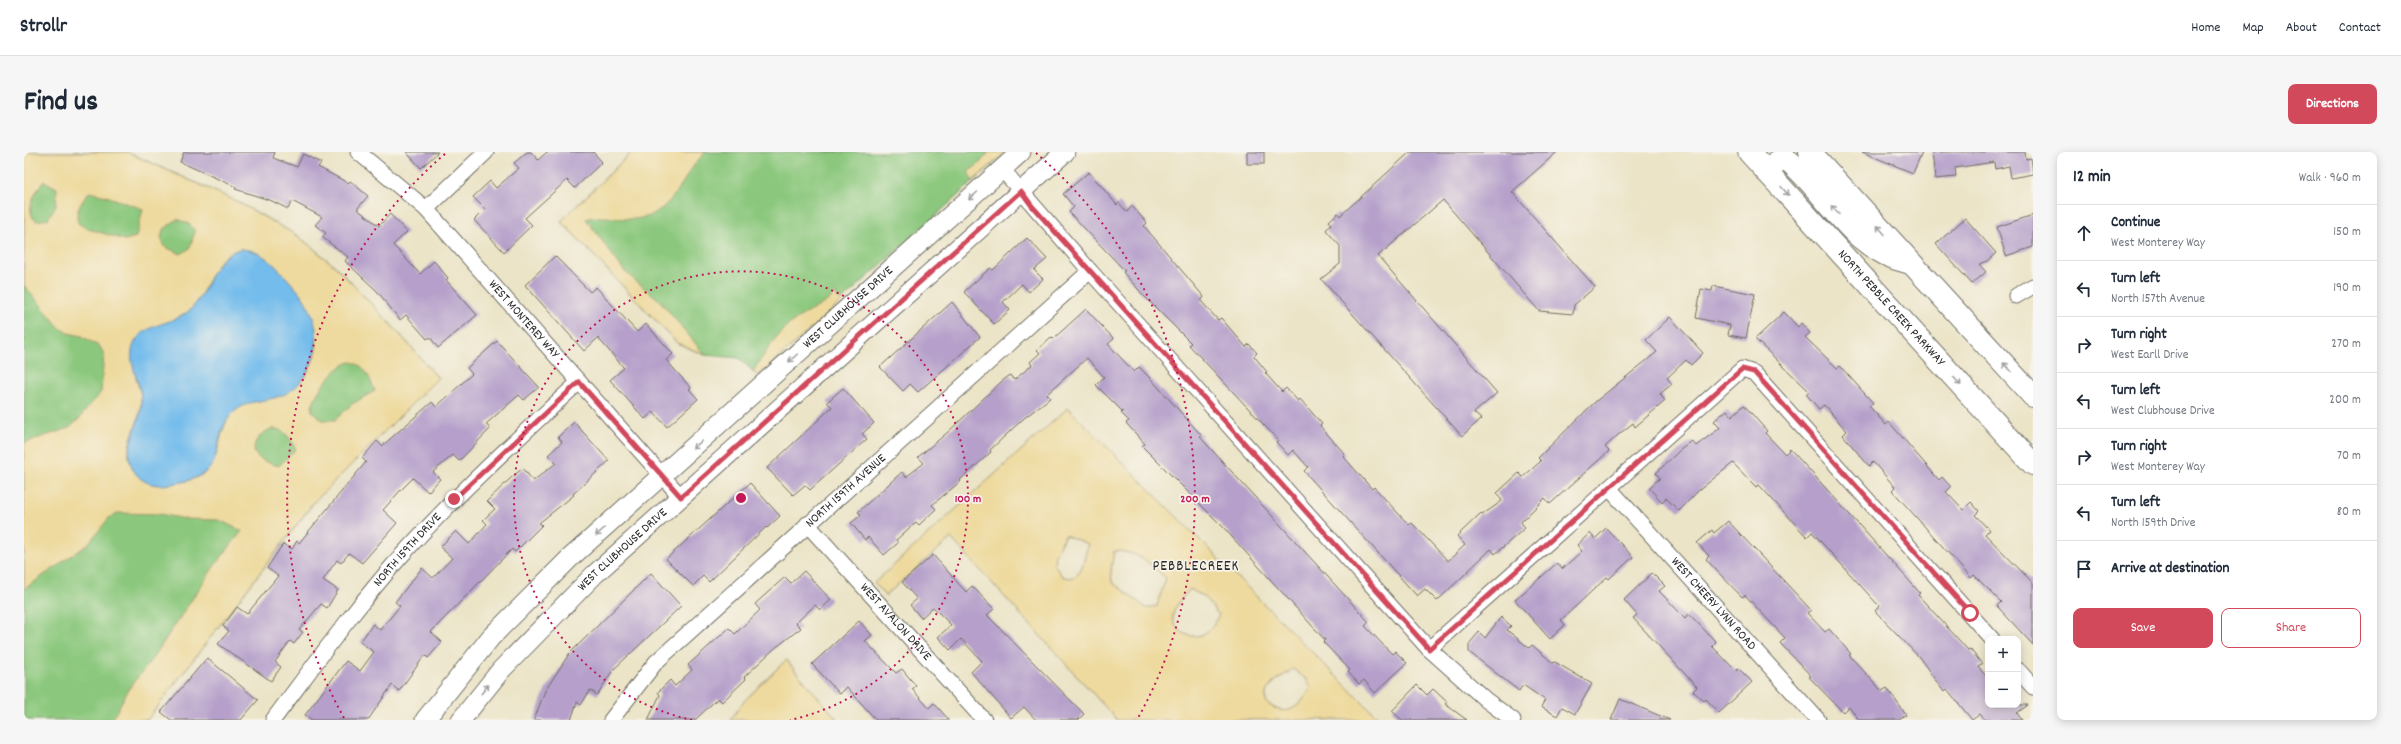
<!DOCTYPE html>
<meta charset="utf-8">
<style>
body{margin:0;font-family:Dekko,sans-serif;background:#f6f6f7;color:#1f2937}
.controls{position:absolute;right:12px;bottom:12px;display:grid;overflow:hidden;border-radius:8px;box-shadow:0 2px 10px #0003}
.controls button{width:36px;height:36px;display:grid;place-items:center;padding:0;border:0;border-bottom:1px solid #e0e1e3;background:#fff;color:#1f2937;font:20px sans-serif}
.stop{position:absolute;width:12px;height:12px;margin:-9px;border:3px solid #d1495b;border-radius:50%;background:#fff}
.stop.end{background:#d1495b;border-color:#fff;box-shadow:0 1px 4px #0008}
.list{margin:0;padding:0;list-style:none}
h2{display:flex;justify-content:space-between;align-items:center;height:52px;margin:0;padding:0 16px;font-size:17px}
h2 small{font-size:13px;font-weight:400;color:#747a83}
.list li{display:grid;grid-template-columns:26px 1fr auto;gap:12px;align-items:center;box-sizing:border-box;height:56px;padding:0 16px;border-top:1px solid #e0e1e3}
.list b{display:block;font-size:15px;white-space:nowrap}
.list p{margin:0;font-size:13px;white-space:nowrap;color:#747a83}
.list em{font-size:13px;font-style:normal;color:#747a83}
.actions{display:flex;gap:8px;padding:12px 16px}
.actions a{flex:1;padding:9px 0;border:1px solid #d1495b;border-radius:8px;text-align:center;font-size:14px;color:#d1495b}
.actions .main{background:#d1495b;color:#fff}
.icon{flex:none;width:22px;height:22px;fill:none;stroke:currentColor;stroke-width:2;stroke-linecap:round;stroke-linejoin:round}
.map{position:relative;flex:none;width:2009px;height:568px;overflow:hidden;border-radius:8px}
header{display:flex;align-items:center;gap:24px;box-sizing:border-box;height:56px;padding:0 20px;background:#fff;border-bottom:1px solid #e0e1e3}
header strong{font-size:19px}
nav{display:flex;gap:22px;margin-inline-start:auto;font-size:14px}
.intro{display:flex;align-items:center;justify-content:space-between;box-sizing:border-box;height:96px;padding:0 24px}
h1{margin:0;font-size:28px}
.button{padding:10px 18px;border-radius:8px;background:#d1495b;color:#fff;font-size:14px;font-weight:700}
main{display:flex;gap:24px;padding:0 24px}
aside{flex:1;background:#fff;border-radius:8px;box-shadow:0 2px 10px #0003}
.map>svg:first-child{display:block}
.green{fill:#8bc87d;stroke:#5b7a54}
.sand{fill:#eeda9e;stroke:#8c8264;fill-rule:evenodd}
.water{fill:#73bcec;stroke:#4f748c}
.building{fill:#b6a0cb}
.lines{fill:none;stroke-linecap:round;stroke-linejoin:round}
.minor-casing{stroke:#6e6c62;stroke-width:17}
.tertiary-casing{stroke:#6e6c62;stroke-width:21}
.primary-casing{stroke:#6e6c62;stroke-width:24}
.minor{stroke:#fff;stroke-width:15}
.tertiary{stroke:#fff;stroke-width:19}
.primary{stroke:#fff;stroke-width:22}
.oneway{stroke:#a0a0a0}
.route{stroke:#d1495b;stroke-width:5}
.ring{fill:none;stroke:#c2185b;stroke-width:2;stroke-dasharray:2 4}
.labels{text-anchor:middle;dominant-baseline:central;stroke-width:3.5;stroke-linejoin:round;paint-order:stroke}
.street-label{font-size:13px;fill:#2b2b2b;stroke:#f7f3e8}
.quarter-label{font-size:15px;letter-spacing:1px;fill:#2b2b2b;stroke:#f7f3e8}
.centre{fill:#c2185b;stroke:#f7f3e8;stroke-width:2}
.ring-label{font-size:12px;text-anchor:middle;font-weight:bold;fill:#c2185b;stroke:#f7f3e8;stroke-width:3.5;stroke-linejoin:round;paint-order:stroke}
</style>
<header>
<strong>Strollr</strong>
<nav><a>Home</a><a>Map</a><a>About</a><a>Contact</a></nav>
</header>
<div class="intro"><h1>Find us</h1><a class="button">Directions</a></div>
<main>
<div class="map">
<svg width="2009" height="568" viewBox="0 0 2009 568">
<rect width="100%" height="100%" fill="#f7f3e8"/>
<filter id="ink" filterUnits="userSpaceOnUse"><feTurbulence type="fractalNoise" baseFrequency=".025" numOctaves="2"/><feDisplacementMap in="SourceGraphic" scale="8" xChannelSelector="R" yChannelSelector="G"/><feConvolveMatrix kernelMatrix="1 2 1 2 8 2 1 2 1" color-interpolation-filters="sRGB"/></filter>
<filter id="wash" filterUnits="userSpaceOnUse"><feTurbulence type="fractalNoise" baseFrequency=".012" numOctaves="4" result="noise"/><feDisplacementMap in="SourceGraphic" scale="16" xChannelSelector="R" yChannelSelector="G"/><feGaussianBlur stdDeviation="0.9" result="paint"/><feColorMatrix in="noise" values="0 0 0 0 0 0 0 0 0 0 0 0 0 0 0 0 0 1.4 0 .05"/><feComposite in="paint" operator="in"/></filter>
<g filter="url(#wash)">
<rect width="100%" height="100%" fill="#ebe4c7"/>
<g class="green">
<path d="M0 0H103L212 49 274 84 312 115 373 179 414 226 291 349 123 568H0Z"/>
<path d="M608 0H982L734 224 715 206 681 203 653 191 537 69Z"/>
</g>
<g class="sand">
<path d="M0 0H103L212 49 274 84 312 115 373 179 414 226 291 349 123 568H88L104 538 131 503 189 416 218 379 195 368 162 367 136 362 93 361 85 366 63 393 0 437V291L45 276 54 268 77 240 80 202 76 195 58 184 44 181 36 176 0 133ZM20 29 33 36 32 53 24 67 12 69C0 59 11 39 20 29ZM65 40 82 44 119 57 112 85 101 88 62 76 54 71C50 59 58 50 65 40ZM153 67 165 72 171 79 166 96 157 102 141 95 137 86 139 78ZM216 97C236 98 245 109 258 122 285 151 307 185 281 224 260 255 226 239 206 264 194 280 197 305 183 319 173 328 156 331 143 332 134 333 119 330 113 323 92 296 117 277 117 249 118 240 113 233 112 225 110 214 112 201 112 189 126 170 154 173 169 155 185 136 188 104 216 97ZM326 210C341 211 346 227 351 239L328 252 311 268H298L288 259C286 245 312 213 326 210ZM247 277C261 276 266 286 272 297L255 314C248 312 240 310 235 306 222 296 237 280 247 277Z"/>
<path d="M608 0H682C658 21 652 59 617 66 599 70 579 61 562 67L601 120 635 148 681 203 653 191 537 69Z"/>
<path d="M965 0H982L949 29 944 20 955 12Z"/>
<path d="M812 141 813 146 819 148 734 224 729 219C742 201 750 184 768 170 783 159 799 155 812 141Z"/>
<path d="M1044 256 1344 556 1357 568H1093L927 386 861 444 850 431ZM1041 383 1064 392C1060 405 1059 433 1038 424L1030 412 1031 403ZM1090 399C1114 399 1126 412 1142 426L1133 454 1122 456 1088 430 1087 419ZM1166 437 1180 445 1195 463C1191 470 1187 478 1179 482 1167 489 1147 478 1149 463 1151 453 1160 444 1166 437ZM1269 517 1282 527 1287 535C1277 555 1262 568 1242 550V540L1249 531Z"/>
<path d="M762 508 814 568H706L721 548Z"/>
</g>
<path class="water" d="M216 97C240 97 255 118 270 134 279 144 286 155 290 169 298 194 286 230 261 242 243 251 223 246 208 262 195 275 196 292 190 309 183 327 154 332 137 333 127 333 119 330 113 323 92 297 120 274 117 246 116 227 101 208 111 190 122 170 150 173 166 158 186 139 186 105 216 97Z"/>
<g id="blocks">
<g class="building">
<path d="M160 0H251L249 6 273 15 279 2 297 11 294 15 324 31 326 29 344 44 333 57 355 74 366 62 383 80 369 93 396 122 410 109 424 126 422 128 453 163 414 196 406 185 403 187 382 163 376 168 353 139 321 109 324 105 298 85 302 81 291 73 298 65 268 49 264 57 248 49 211 37 212 35 156 10Z"/>
<path d="M382 0H414L397 16Z"/>
<path d="M503 0H507L514 8 523 0H569L578 10 551 36 543 28 501 66 508 73 480 100 450 68 461 57 449 45 466 29 472 36 495 16 490 11Z"/>
<rect x="1223" y="0" width="17" height="12"/>
<path d="M1386 0H1533L1488 40 1571 135 1550 153 1549 162 1515 159 1419 48 1354 104 1473 241 1450 261 1457 267 1438 284 1297 127 1316 112V94L1302 78 1307 72 1305 69 1314 61 1316 64Z"/>
<path d="M1838 0H1898L1889 21Z"/>
<path d="M1908 0H2001L2002 7 2007 6 2009 22 1987 26 1985 14 1971 17 1970 10 1931 16 1932 25 1911 27Z"/>
<path d="M1065 20 1093 53 1095 51 1103 60 1108 54 1123 71 1120 74 1180 145 1177 149 1194 168 1197 166 1222 195 1225 192 1233 201 1230 204 1243 220 1241 221 1258 240 1262 236 1274 249 1276 247 1298 272 1296 274 1321 302 1319 304 1348 337 1350 335 1385 373 1388 371 1424 409 1441 393 1433 384 1457 361 1458 363 1478 349 1473 341 1495 321 1499 325 1517 309 1514 306 1571 250 1633 200 1622 188 1646 165 1679 201 1667 213 1662 208 1643 226 1648 232 1636 242 1641 249 1611 275 1609 271 1594 283 1581 295 1585 299 1526 352 1521 346 1497 370 1501 376 1471 402 1467 397 1413 449 1401 437 1393 444 1280 319 1284 315 1269 298 1264 303 1252 290 1254 288 1165 193 1167 191 1121 145 1099 120 1101 119 1045 60 1050 55 1039 42Z"/>
<path d="M2009 63V95L1982 104 1973 75Z"/>
<path d="M1941 66 1972 101 1963 109 1955 112 1962 120 1948 132 1912 92Z"/>
<path d="M1003 86 1023 107 1010 118 1019 127 1005 140 998 132 979 150 986 158 970 172 940 140 966 116 969 118Z"/>
<path d="M531 104 566 140 572 135 613 180 622 172 649 202 642 208 667 236 665 237 674 247 643 275 629 260 621 267 586 228 600 216 574 186 560 199 501 133Z"/>
<path d="M1689 134 1731 142 1722 186 1704 183 1706 173 1672 166 1677 137 1688 139Z"/>
<path d="M928 150 956 185 894 240 886 232 879 239 856 215Z"/>
<path d="M1062 157 1090 187 1084 192 1110 220 1115 215 1127 227 1178 284 1176 285 1345 470 1341 474 1368 502 1371 499 1383 511 1351 541 1340 528 1335 532 1324 520 1326 518 1299 490 1301 488 1199 375 1118 294 1121 292 1102 271 1105 269 1097 261 1099 260 1072 233 1080 225 1063 206 1023 242 1026 246 999 267 966 298 967 300 936 328 937 329 908 353 912 357 895 373 892 370 872 388 874 391 860 403 844 385 841 388 827 371 837 363 834 360 878 320 882 325 900 311 894 305 924 280 977 230 986 223 990 228 1008 213 1006 210 1016 201 1013 198 1027 185 1029 187Z"/>
<path d="M1760 160 1774 175 1777 171 1786 181 1781 185 1813 216 1816 214 1849 251 1845 254 1862 273 1865 270 1915 328 1918 325 1927 335 1922 340 1939 358 1947 350 1955 359 1951 363 1965 378 1961 382 2009 431V493L1973 454 1977 450 1950 423 1947 426 1883 355 1868 338 1871 335 1849 310 1845 314 1833 300 1819 283 1823 279 1800 253 1795 257 1782 242 1785 239 1731 187Z"/>
<path d="M473 189 515 235 500 248 495 243 462 272 466 277 435 309 429 303 409 320 416 327 404 340 389 326 374 341 359 358 373 371 338 411 325 401 317 411 313 408 299 428 314 438 303 456 297 452 275 478 279 480 270 492 266 489 251 510 257 515 247 529 194 492 205 479 199 474 213 455 223 462 254 424 243 416 259 392 268 397 273 389 275 391 342 310 338 306 353 289 358 294 408 250 412 255 448 222 443 216Z"/>
<path d="M819 236 850 271 838 282 843 287 786 338 781 333 769 343 743 316 808 255 803 250Z"/>
<path d="M1720 253 1743 279 1741 281 1761 302 1766 297 1779 311 1881 424 1896 441 1894 443 1944 498 1946 497 1958 512 1954 515 1964 526V553H2004L1993 561 1998 568H1961L1956 562 1948 568 1923 537 1920 540 1895 505 1851 459 1855 454 1788 380 1783 385 1735 333 1732 335 1709 311 1674 339 1655 359 1642 346 1638 350 1625 336 1636 326 1632 321 1655 299 1668 289 1672 294 1696 276 1690 269 1703 258 1708 264Z"/>
<path d="M550 270 585 309 549 342 550 343 515 371 518 373 491 400 488 397 407 480 418 490 404 506 401 503 375 539 368 533 344 568H288L281 563 322 509 336 519 350 500 336 490 349 472 356 478 376 454 371 450 398 416 409 426 428 406 416 395 432 379 445 392 463 372 459 368 471 357 463 349 488 325 499 316 509 329 532 311 524 303 538 290 534 285Z"/>
<path d="M726 331 756 364 743 376 742 375 685 430 679 424 669 434 642 407Z"/>
<path d="M1704 369 1787 458 1783 461 1801 480 1805 477 1827 502 1825 503 1858 539 1863 536 1882 563 1875 568H1835L1825 554 1819 560 1785 525 1787 524 1756 491 1761 486 1721 443 1718 445 1692 418 1682 407 1685 404 1673 391 1688 378 1690 381Z"/>
<path d="M1582 376 1609 405 1585 427 1583 425 1537 468 1541 473 1526 487 1491 448 1533 411 1538 417 1558 399 1553 393 1566 381 1571 387Z"/>
<path d="M909 403 942 440 948 434 970 457 963 463 1060 562 1054 568H1012L1000 555 987 566 947 520 958 509 937 487 926 498 914 485 927 473 909 455 897 466 886 453 893 447 878 430Z"/>
<path d="M780 419 807 448 796 458 791 453 772 471 777 476 750 497 720 525 722 527 698 550 694 546 671 568H624L636 543 634 540 646 528 651 534 668 518 664 513 705 476 711 482 736 458 731 452 761 425 767 431Z"/>
<path d="M627 421 657 454 589 518 573 543 566 538 557 553 553 550 547 568H510L521 539 545 502Z"/>
<path d="M1628 421 1641 434 1635 439 1661 466 1665 462 1692 490 1688 494 1712 519 1714 516 1728 530 1695 561 1682 547 1680 549 1669 539 1673 535 1609 466 1613 463 1600 448Z"/>
<path d="M1477 465 1487 474 1483 478 1505 496 1508 493 1529 511 1531 510 1568 532 1551 562 1538 555 1533 564 1517 555 1521 548 1499 533 1495 539 1445 500V492L1455 480 1461 486Z"/>
<path d="M835 469 848 483 841 489 872 521 878 517 892 534 888 537 905 556 910 551 925 568H852L823 535 816 542 788 512Z"/>
<path d="M183 506 234 548 217 568H147L137 560Z"/>
<path d="M1393 533 1403 543 1409 537 1423 550 1421 552 1443 568H1378L1368 559Z"/>
<path d="M1596 547 1646 568H1587Z"/>
</g>
</g>
</g>
<g filter="url(#ink)">
<use href="#blocks" fill-opacity="0" stroke="#6e6c62" stroke-width="1"/>
<g class="lines">
<g class="minor-casing">
<g id="minor">
<path id="s1" d="M334 0 402 57 657 345"/>
<path d="M978 17 1066 119 1405 497 1462 548 1489 568"/>
<path d="M402 57 462 0"/>
<path d="M1992 144 2009 134"/>
<path id="s2" d="M1585 336 1794 568"/>
<path id="s3" d="M783 372 960 568"/>
<path d="M1405 497 1718 217 1730 221 1968 487"/>
<path d="M1994 518 2009 535"/>
<path id="s4" d="M249 568C291 512 331 456 378 403 433 342 494 286 555 230"/>
<path id="s5" d="M587 568 632 510 1066 119"/>
</g>
</g>
<g class="tertiary-casing">
<g id="tertiary">
<path id="s6" d="M401 568 467 485 546 406 997 0"/>
<path id="s7" d="M437 568 477 518 571 422 1041 0"/>
</g>
</g>
<g class="primary-casing">
<g id="primary">
<path id="s8" d="M1725 0 2009 312"/>
<path d="M1786 0 2009 244"/>
<path d="M1742 19C1750 12 1756 4 1766 10 1806 45 1829 98 1883 110"/>
</g>
</g>
<use href="#minor" class="minor"/>
<use href="#tertiary" class="tertiary"/>
<use href="#primary" class="primary"/>
</g>
<defs><path id="oneway-shaft" d="M-6 0H5M1.5-3L5.5 0L1.5 3" fill="none" stroke-width="1.6" stroke-linecap="round" stroke-linejoin="round"/></defs>
<g class="oneway">
<use href="#oneway-shaft" transform="translate(1761 39) rotate(48)"/>
<use href="#oneway-shaft" transform="translate(949 44) rotate(138)"/>
<use href="#oneway-shaft" transform="translate(1811 58) rotate(-132)"/>
<use href="#oneway-shaft" transform="translate(1857 78) rotate(-132)"/>
<use href="#oneway-shaft" transform="translate(769 206) rotate(138)"/>
<use href="#oneway-shaft" transform="translate(1983 215) rotate(-133)"/>
<use href="#oneway-shaft" transform="translate(1933 229) rotate(48)"/>
<use href="#oneway-shaft" transform="translate(673 293) rotate(138)"/>
<use href="#oneway-shaft" transform="translate(576 380) rotate(138)"/>
<use href="#oneway-shaft" transform="translate(461 537) rotate(-51)"/>
</g>
</g>
<g class="lines" filter="url(#ink)">
<path class="route" d="M430 347 555 230 657 345 997 39 1008 54 1405 497 1718 217 1730 220 1946 461"/>
</g>
<g class="ring">
<path d="M668 568A227 227 0 1 1 766 568"/>
<path d="M320 566A454 454 0 0 1 422 1M1012 1A454 454 0 0 1 1114 566"/>
</g>
<g class="labels">
<g class="street-label">
<text stroke="none"><textPath href="#s6" startOffset="592">WEST CLUBHOUSE DRIVE</textPath></text>
<text stroke="none"><textPath href="#s8" startOffset="211">NORTH PEBBLE CREEK PARKWAY</textPath></text>
<text stroke="none"><textPath href="#s1" startOffset="236">WEST MONTEREY WAY</textPath></text>
<text stroke="none"><textPath href="#s5" startOffset="329">NORTH 159TH AVENUE</textPath></text>
<text stroke="none"><textPath href="#s4" startOffset="217">NORTH 159TH DRIVE</textPath></text>
<text stroke="none"><textPath href="#s7" startOffset="235">WEST CLUBHOUSE DRIVE</textPath></text>
<text stroke="none"><textPath href="#s2" startOffset="156">WEST CHEERY LYNN ROAD</textPath></text>
<text stroke="none"><textPath href="#s3" startOffset="132">WEST AVALON DRIVE</textPath></text>
</g>
<g class="quarter-label">
<text x="1172" y="415">PEBBLECREEK</text>
</g>
</g>
<circle cx="717" cy="346" r="6" class="centre"/>
<g class="ring-label">
<text x="944" y="350">100 m</text>
<text x="1171" y="350">200 m</text>
</g>
</svg>
<div class="controls">
<button>+</button>
<button>−</button>
</div>
<div class="stop" style="left:1946px;top:461px"></div>
<div class="stop end" style="left:430px;top:347px"></div>
</div>
<aside>
<h2>12 min<small>Walk · 960 m</small></h2>
<ul class="list">
<li><svg class="icon" aria-label="ahead" viewBox="0 0 24 24"><path d="M12 20V5M6 11l6-6 6 6"/></svg><div><b>Continue</b><p>West Monterey Way</p></div><em>150 m</em></li>
<li><svg class="icon" aria-label="left" viewBox="0 0 24 24"><path d="M17 20v-9H6M10 6l-5 5 5 5"/></svg><div><b>Turn left</b><p>North 157th Avenue</p></div><em>190 m</em></li>
<li><svg class="icon" aria-label="right" viewBox="0 0 24 24"><path d="M7 20v-9h11M14 6l5 5-5 5"/></svg><div><b>Turn right</b><p>West Earll Drive</p></div><em>270 m</em></li>
<li><svg class="icon" aria-label="left" viewBox="0 0 24 24"><path d="M17 20v-9H6M10 6l-5 5 5 5"/></svg><div><b>Turn left</b><p>West Clubhouse Drive</p></div><em>200 m</em></li>
<li><svg class="icon" aria-label="right" viewBox="0 0 24 24"><path d="M7 20v-9h11M14 6l5 5-5 5"/></svg><div><b>Turn right</b><p>West Monterey Way</p></div><em>70 m</em></li>
<li><svg class="icon" aria-label="left" viewBox="0 0 24 24"><path d="M17 20v-9H6M10 6l-5 5 5 5"/></svg><div><b>Turn left</b><p>North 159th Drive</p></div><em>80 m</em></li>
<li><svg class="icon" aria-label="arrive" viewBox="0 0 24 24"><path d="M6 21V4h12l-3 4 3 4H6"/></svg><div><b>Arrive at destination</b></div></li>
</ul>
<div class="actions"><a class="main">Save</a><a>Share</a></div>
</aside>
</main>
